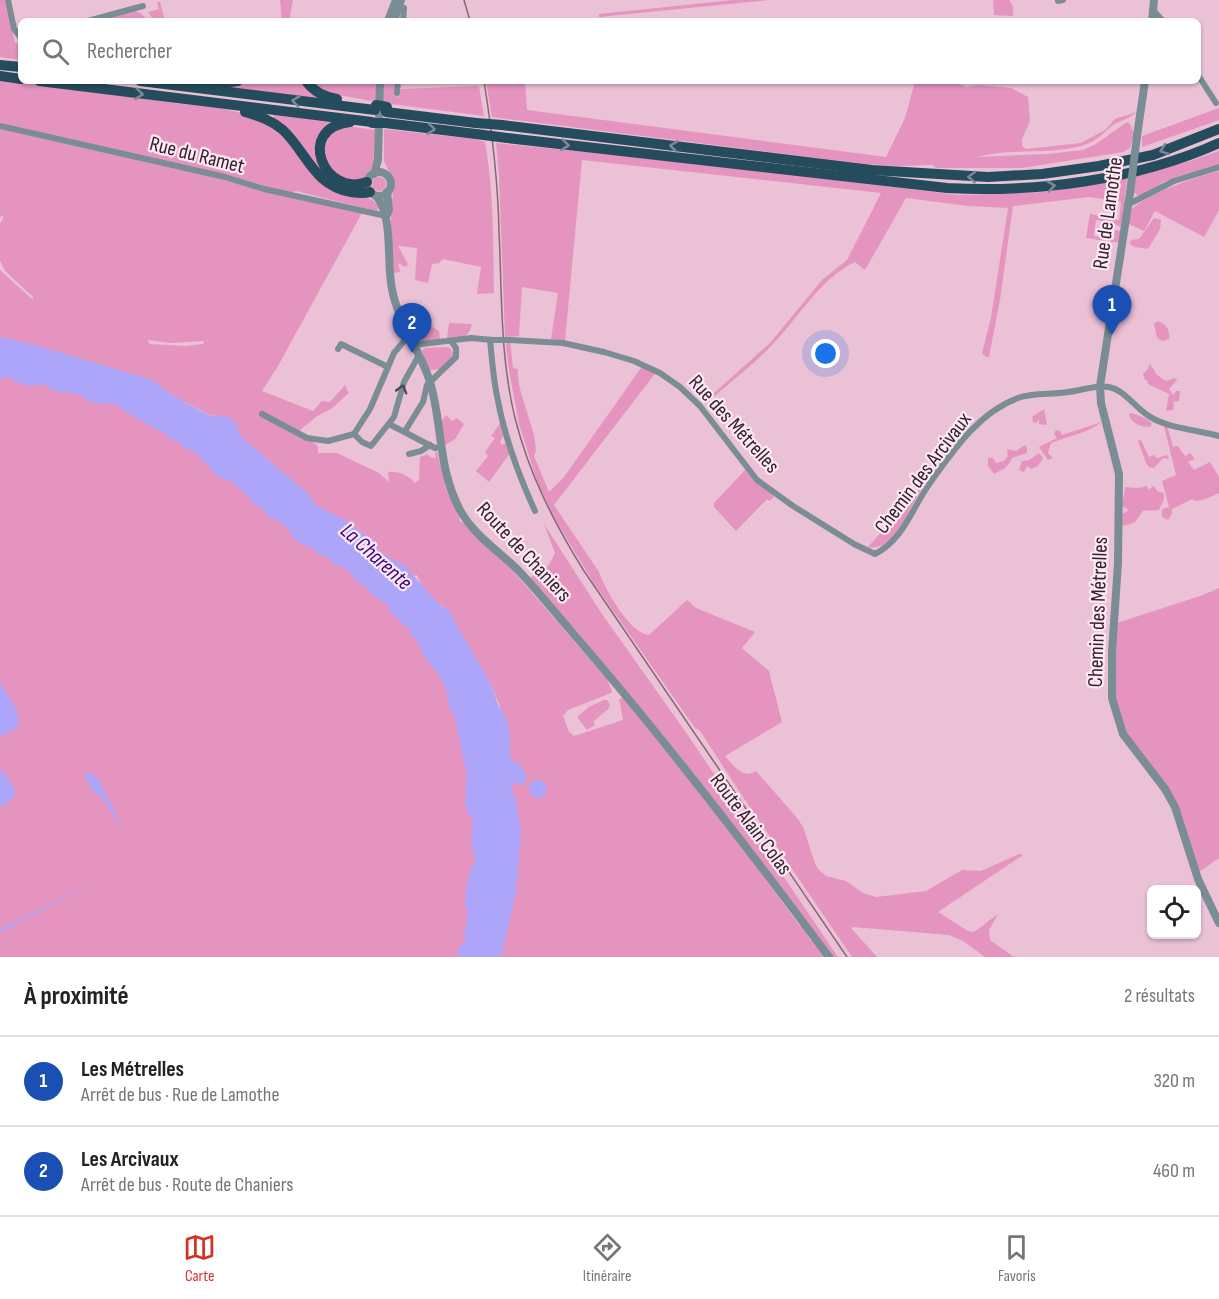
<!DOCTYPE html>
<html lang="fr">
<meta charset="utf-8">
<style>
body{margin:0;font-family:"Sofia Sans Condensed",sans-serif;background:#f6f6f6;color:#222}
.controls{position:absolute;right:18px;bottom:18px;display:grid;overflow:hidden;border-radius:9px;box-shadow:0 2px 4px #0004}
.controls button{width:54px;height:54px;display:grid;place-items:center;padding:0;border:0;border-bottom:2px solid #e0e0e0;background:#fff;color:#222;font:30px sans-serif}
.you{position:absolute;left:826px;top:354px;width:21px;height:21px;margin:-15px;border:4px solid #fff;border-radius:50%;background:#1a73e8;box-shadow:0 0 0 9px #1a73e833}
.badge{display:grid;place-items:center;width:39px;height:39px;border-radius:50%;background:#d93025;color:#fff;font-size:20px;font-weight:700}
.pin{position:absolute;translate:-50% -50px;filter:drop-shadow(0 2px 3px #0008)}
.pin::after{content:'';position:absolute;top:32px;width:21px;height:18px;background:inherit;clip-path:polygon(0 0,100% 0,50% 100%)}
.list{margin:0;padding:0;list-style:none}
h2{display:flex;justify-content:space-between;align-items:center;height:78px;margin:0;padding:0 24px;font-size:26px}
h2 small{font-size:20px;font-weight:400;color:#767676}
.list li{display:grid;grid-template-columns:39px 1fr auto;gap:18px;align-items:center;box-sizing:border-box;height:90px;padding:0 24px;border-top:2px solid #e0e0e0}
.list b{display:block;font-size:22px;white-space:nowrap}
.list p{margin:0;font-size:20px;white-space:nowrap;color:#767676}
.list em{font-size:20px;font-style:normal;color:#767676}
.icon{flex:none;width:33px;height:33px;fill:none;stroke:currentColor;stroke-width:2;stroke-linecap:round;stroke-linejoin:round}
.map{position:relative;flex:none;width:1219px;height:957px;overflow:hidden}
.search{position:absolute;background:#fff;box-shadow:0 2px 4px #0004;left:18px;right:18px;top:18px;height:66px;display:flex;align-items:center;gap:15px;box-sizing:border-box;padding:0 21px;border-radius:9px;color:#767676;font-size:22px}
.sheet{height:258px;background:#fff}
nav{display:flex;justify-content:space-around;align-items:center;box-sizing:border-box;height:84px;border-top:2px solid #e0e0e0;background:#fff;font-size:16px;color:#767676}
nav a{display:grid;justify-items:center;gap:3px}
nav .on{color:#d93025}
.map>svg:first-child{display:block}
.green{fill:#e494bf;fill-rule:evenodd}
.water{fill:#aca5f9}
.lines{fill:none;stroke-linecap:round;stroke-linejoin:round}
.minor{stroke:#7a8d95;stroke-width:6}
.tertiary{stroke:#7a8d95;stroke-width:8}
.trunk{stroke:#254c5c;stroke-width:10}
.rail{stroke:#846876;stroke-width:1.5}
.minor-bridge{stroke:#7a8d95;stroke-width:6}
.tertiary-bridge{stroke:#7a8d95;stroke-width:8}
.trunk-bridge{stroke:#254c5c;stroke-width:10}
.oneway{stroke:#7c8a98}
.oneway2{stroke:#4b4750}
.labels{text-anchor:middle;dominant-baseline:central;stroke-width:4.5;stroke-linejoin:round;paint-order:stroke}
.street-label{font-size:21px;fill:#32222b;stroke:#fee8f3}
.water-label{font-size:22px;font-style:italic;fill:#340485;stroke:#fee8f3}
</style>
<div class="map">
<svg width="1219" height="957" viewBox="0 0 1219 957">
<rect width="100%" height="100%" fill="#ebc1d6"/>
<g class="green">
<path d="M0 0H5L15 43 21 44V60L0 57Z"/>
<path d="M280 0H293L289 21H282Z"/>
<path d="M733 0H769L599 17V14Z"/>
<path d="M993 0H1009L1013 6V16L994 15Z"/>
<path d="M157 2H160L165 21H155L148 12 159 9Z"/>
<path d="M134 11 141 13 148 21H95Z"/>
<path d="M0 80C56 87 112 94 167 102 201 107 244 107 273 127 296 143 304 173 327 188 345 200 370 189 379 208L376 211 296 191 290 194 363 211 278 366 262 391 313 411 322 401 330 402 345 385 349 393 331 409 317 416 299 431 318 446V453H337L379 473 389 482 388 472C399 471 408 475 415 483L419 480 420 457 426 455V454L432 458H436L435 451 437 452 447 490 459 516 460 522 464 523 513 571 607 679 612 691 611 693 568 710 563 716 569 732 574 736 623 720 619 699 623 698 677 765 681 764 688 778 724 823 800 926 805 927 810 940 814 941 827 957H494L509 729 491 684 453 619 451 612C438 604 422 590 417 575L413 576 381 553 374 541 344 520 316 505 306 492 239 435 236 423 228 417 209 415 172 395 152 380 35 345 0 337V270L32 299 34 298 5 271 0 261V224L4 216 0 217ZM147 340 171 343 204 341 203 344 186 346 150 344Z"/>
<path d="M251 81H303L317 98 225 88Z"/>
<path d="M311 81H376L377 102 322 92Z"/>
<path d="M384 81H395L394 95 399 97 401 89 479 86 484 116 383 103Z"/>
<path d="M486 81H525L527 110 886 157 905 118 915 81H951L967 87 979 85 1011 88 1028 97 1030 121 1022 139V146L1026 149 1081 143 1105 130 1115 119 1137 112C1131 118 1121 120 1113 125 1104 132 1098 140 1087 144 1054 156 1012 147 977 157L1048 154 1083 150 1096 144 1127 122 1130 124 1134 133 1130 148 1123 152 1022 168H936L933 165 898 166 865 164 492 117Z"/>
<path d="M1219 108V120L1142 147V136Z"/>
<path d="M274 115 338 122 321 134 320 167 363 186 364 191 337 187 272 119Z"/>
<path d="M345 126 376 130C375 154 379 163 361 182L343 180 326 162 324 148 331 133Z"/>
<path d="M384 129 475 139 485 142C494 192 493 242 494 293L477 294 481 267 443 259 439 263 432 264 428 283 415 280 417 248 398 246 408 264 405 267 398 263 400 272 394 273C392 244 388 212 395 184L384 161Z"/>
<path d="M496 143 684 162 959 195 1048 192 1127 177 1122 227 1116 225V224L1096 220 1094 236 1114 240 1115 230 1121 231 1120 243 1086 238 1090 214 1119 220 1121 202 1089 197 1013 206 1000 300 989 357H986L982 353 991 318 1008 208 968 206 906 198 865 270 855 262C818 280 799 318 770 347 751 367 728 384 707 403L704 402 770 343 822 280 847 260 881 193 582 160 565 341 551 339 558 293 522 287 519 336 505 337 499 175Z"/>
<path d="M1219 151V164L1163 182 1150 191 1138 196 1133 191 1136 175 1187 162Z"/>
<path d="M1219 171V210L1204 237 1155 211 1144 231 1127 223 1130 211C1145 194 1196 177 1219 171Z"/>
<circle cx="379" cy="184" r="7"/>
<path d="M1154 218 1161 220 1160 229 1148 249 1135 247 1130 244 1131 240 1139 239Z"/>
<path d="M411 320 431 326 439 331 440 340 417 341 409 322Z"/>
<path d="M1158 321C1167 325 1170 330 1169 339L1163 341 1157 338 1154 324Z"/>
<path d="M449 323 472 324C468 340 461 337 447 338Z"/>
<path d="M510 340 513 368 518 369C515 392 543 442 534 456L549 492 564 477 643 365 657 371 554 505 599 572C605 589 630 634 649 635L687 600 696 608 755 632 742 648 769 671 782 722 725 756C733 765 743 780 756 771L798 819 804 829 815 864 819 870 826 876 846 881 863 893 876 897 926 891 962 870 981 871 1019 854 1023 855 938 912 968 931 974 932 998 914 989 930 990 940 1014 957H985L963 941 949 935 853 927 851 928 877 957H852L743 797 700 731 695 728 593 582 554 518 538 484 519 424 509 370 506 345Z"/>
<path d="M446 347 450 348 454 355 440 369 431 370 428 368 422 351 425 348Z"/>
<path d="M1150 364 1157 375 1166 381 1175 378 1177 380 1169 389 1173 395 1176 391H1180L1179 401 1172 402 1174 404 1173 410 1166 411 1169 394 1148 384 1147 380H1145L1143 374 1147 370Z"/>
<path d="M0 370 111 397 183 435 327 549 410 622 439 664 478 789 474 957H0Z"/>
<path d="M1044 409 1047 425 1039 424V419L1036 423 1033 422 1032 417Z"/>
<path d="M1132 413 1147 419 1152 424 1150 427C1141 427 1131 424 1129 414Z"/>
<path d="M446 415 452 421 457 418 464 424 455 439 444 446 440 423Z"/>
<path d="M501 422 504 435 500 442 502 445 506 443 510 453 489 482 476 471 488 456 485 452 495 438 491 436Z"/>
<path d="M1102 422C1088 433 1068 436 1051 443L1048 453 1053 458 1048 460 1039 447 1057 438 1054 434 1056 430 1060 431 1062 435Z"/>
<path d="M1167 425 1173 447 1178 446 1185 456 1190 453 1195 459 1188 462 1194 470 1210 462 1219 477V493L1203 500 1195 501 1192 499 1172 509V514L1168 520 1162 517V509L1169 507 1162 481 1176 475 1164 426Z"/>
<path d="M1141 440 1149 457 1154 455 1157 458 1167 455 1169 459 1163 458 1154 468 1149 467 1146 463 1138 441Z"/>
<path d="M1025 445 1027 448V453L1012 458C1009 467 1002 470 994 474L988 466V458H993L996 463 1004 461 1008 456 1007 449 1016 451Z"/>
<path d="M1039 453 1043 458 1038 466 1031 469 1027 466 1024 472 1019 470 1022 461 1029 460Z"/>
<path d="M747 468 774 497 769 501 767 499 736 531 714 507V503Z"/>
<path d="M923 485C911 505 895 553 868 547Z"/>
<path d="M1147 486 1148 490 1154 486 1157 491 1164 493V499L1159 510 1143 511 1135 522 1124 526 1121 524V515L1129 510 1122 506 1121 502 1124 496 1125 487 1138 488Z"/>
<path d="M544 524 602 614 685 731 838 957H833C736 828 638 698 529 578L549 565 555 553Z"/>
<path d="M1219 588V858L1199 872C1190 849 1187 824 1176 803 1164 778 1142 759 1128 736 1109 704 1113 658 1117 623L1203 595Z"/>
<path d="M604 700H607L610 705 608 709 593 722 595 725 587 730 577 717 589 707Z"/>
</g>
<g class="water">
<path d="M0 337 35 345 152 380 172 395 208 415 228 417 236 423 239 435 306 492 316 505 344 520 374 541 381 553 404 565 440 605 451 612 453 619 491 684 499 707 503 711 509 729 511 760C521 764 524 768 527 779L522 785 512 783 511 790 515 796 521 832 516 893 501 957H457L459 947 465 941C463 928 472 914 464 902L467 896 465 891C470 879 468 870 476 860 470 847 471 832 473 819L467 812 465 803 467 775 454 714C446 707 449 696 445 687 439 670 421 658 417 640L410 635V630L393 615 385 602C370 597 368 585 356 581 352 573 344 565 335 565L328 557 320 556 309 546 302 545 291 536V532L276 519 271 520 263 509 251 502V499L231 481 218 477 195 452 182 446 179 442 170 439 167 435 122 410 120 406C111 403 105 404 96 403 89 403 85 398 79 395 65 390 57 396 44 384 29 387 18 385 7 376L0 379Z"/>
<path d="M0 683C6 692 25 717 17 727 13 731 5 734 0 737Z"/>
<path d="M0 769 6 775 16 791 11 800 0 807Z"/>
<path d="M87 772 97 777 119 820 120 825 101 796C93 794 89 784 85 777Z"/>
<circle cx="538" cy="789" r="9"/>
<path d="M89 885 88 886 0 932V929Z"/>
</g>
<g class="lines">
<g class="minor">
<path d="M8 0 14 29 21 38"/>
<path d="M1058 1 1063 0"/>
<path d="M1153 10 1163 21"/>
<path d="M88 21 143 6"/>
<path d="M403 21 404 8"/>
<path d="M1198 75 1216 103"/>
<path d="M397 93 398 81"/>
<path d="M0 126 225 177 264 189 386 216"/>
<path d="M1127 205 1174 181 1219 167"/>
<path d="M490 340C492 358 493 377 497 396 504 435 518 474 535 511"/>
<path d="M510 340 563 343 604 352 634 361 660 373 680 387 700 406 757 480 793 506 854 544 875 554C904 539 912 508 930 483 953 451 979 412 1018 398 1033 392 1052 395 1068 392 1081 391 1096 384 1109 387 1125 390 1135 408 1149 416 1166 428 1198 430 1219 436"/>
<path d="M414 345 471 338 493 340"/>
<path d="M338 349 341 344 388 367"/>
<path d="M262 414 307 438 328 441 354 434 370 409 394 353 409 335"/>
<path d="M389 424 435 448 440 447"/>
<path d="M405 431 423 402 427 385 456 357V348L451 341"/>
<path d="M354 434 362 442 371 446 394 417 404 382 419 355"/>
<path d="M409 454 421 451 430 445"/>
</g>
<g class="tertiary">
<path d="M388 21 396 0"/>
<path d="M394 21 401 0"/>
<path d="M1152 21 1154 0"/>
<path d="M1137 136 1145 81"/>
<circle cx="379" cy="184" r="12"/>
<path d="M374 174 378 160 380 81"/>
<path d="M1130 193 1100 386 1101 403 1119 474 1118 563 1112 652V698L1123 734 1165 789 1175 807 1198 879 1219 923"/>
<path d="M376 196C394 217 386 261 392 289 398 322 420 350 430 382 443 425 437 466 460 510 473 534 497 550 517 569 538 591 557 615 577 638 666 741 748 848 829 957"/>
<path d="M387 215 389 209 387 192"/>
</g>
<g class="trunk">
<path d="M0 65 21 67"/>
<path d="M0 76 21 79"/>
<path d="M39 81 372 122"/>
<path d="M140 81 375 110"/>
<path d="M306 81C314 92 324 97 337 99"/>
<path d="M209 85 238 81"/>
<path d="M245 112C259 116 271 120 283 130 307 153 314 186 351 192 358 193 363 194 370 192"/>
<path d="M386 112 476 123"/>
<path d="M350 122C295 128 324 198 367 182"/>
<path d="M385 123 476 134"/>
<path d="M502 125 872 170 988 177 1042 174 1099 166 1153 155 1219 129"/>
<path d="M507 138 947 188C1036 193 1137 180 1219 143"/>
</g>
<g class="rail">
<path d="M464 0 470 21"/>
<path d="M484 81C492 131 498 181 499 231 502 294 500 357 515 418 529 474 554 523 584 571L847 957"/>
</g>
<path class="minor-bridge" d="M494 340H510"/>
<path class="tertiary-bridge" d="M1130 193 1137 136"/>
<g class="trunk-bridge">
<path d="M376 105 387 107"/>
<path d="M372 123H385"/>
<path d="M476 123 502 125"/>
<path d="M476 134 507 138"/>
</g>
</g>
<defs><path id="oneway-chevron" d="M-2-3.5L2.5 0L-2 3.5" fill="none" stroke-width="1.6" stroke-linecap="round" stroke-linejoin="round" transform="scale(1.5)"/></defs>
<g class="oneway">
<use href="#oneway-chevron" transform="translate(139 94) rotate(7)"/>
<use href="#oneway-chevron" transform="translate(296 101) rotate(-173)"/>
<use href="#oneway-chevron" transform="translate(431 129) rotate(7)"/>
<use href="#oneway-chevron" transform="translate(565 145) rotate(6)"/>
<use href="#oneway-chevron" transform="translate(674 146) rotate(-173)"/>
<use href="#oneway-chevron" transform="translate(1164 150) rotate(160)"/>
<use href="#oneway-chevron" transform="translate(972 177) rotate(-178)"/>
<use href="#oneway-chevron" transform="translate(1051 186) rotate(-9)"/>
</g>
<use class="oneway2" href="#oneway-chevron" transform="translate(402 389) rotate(-74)"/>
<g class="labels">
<g class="street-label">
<text transform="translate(197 155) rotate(14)">Rue du Ramet</text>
<text transform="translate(1108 213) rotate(-82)">Rue de Lamothe</text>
<text transform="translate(734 424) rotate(48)">Rue des Métrelles</text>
<text transform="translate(923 473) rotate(-53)">Chemin des Arcivaux</text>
<text transform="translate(524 552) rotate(47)">Route de Chaniers</text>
<text transform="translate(1098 612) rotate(-88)">Chemin des Métrelles</text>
<text transform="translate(751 824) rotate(53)">Route Alain Colas</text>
</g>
<g class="water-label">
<text transform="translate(376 557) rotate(42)">La Charente</text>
</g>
</g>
</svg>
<div class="controls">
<button><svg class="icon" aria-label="locate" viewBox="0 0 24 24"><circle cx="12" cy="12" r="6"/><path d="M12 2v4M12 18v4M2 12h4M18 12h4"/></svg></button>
</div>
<div class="you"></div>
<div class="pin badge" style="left:1112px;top:335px;background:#1a4fb4">1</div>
<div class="pin badge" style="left:412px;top:353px;background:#1a4fb4">2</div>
<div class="search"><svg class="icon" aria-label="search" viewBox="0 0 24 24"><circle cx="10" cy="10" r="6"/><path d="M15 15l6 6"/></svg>Rechercher</div>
</div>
<section class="sheet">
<h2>À proximité<small>2 résultats</small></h2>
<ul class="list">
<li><span class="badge" style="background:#1a4fb4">1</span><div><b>Les Métrelles</b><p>Arrêt de bus · Rue de Lamothe</p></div><em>320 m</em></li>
<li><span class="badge" style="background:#1a4fb4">2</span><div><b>Les Arcivaux</b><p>Arrêt de bus · Route de Chaniers</p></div><em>460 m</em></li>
</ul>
</section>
<nav>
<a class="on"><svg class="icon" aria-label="map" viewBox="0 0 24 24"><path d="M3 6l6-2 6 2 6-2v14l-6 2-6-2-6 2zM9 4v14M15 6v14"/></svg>Carte</a>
<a><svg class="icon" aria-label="directions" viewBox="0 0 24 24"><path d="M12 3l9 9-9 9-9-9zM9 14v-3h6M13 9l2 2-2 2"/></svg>Itinéraire</a>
<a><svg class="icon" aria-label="saved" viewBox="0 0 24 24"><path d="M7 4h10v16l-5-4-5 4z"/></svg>Favoris</a>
</nav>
